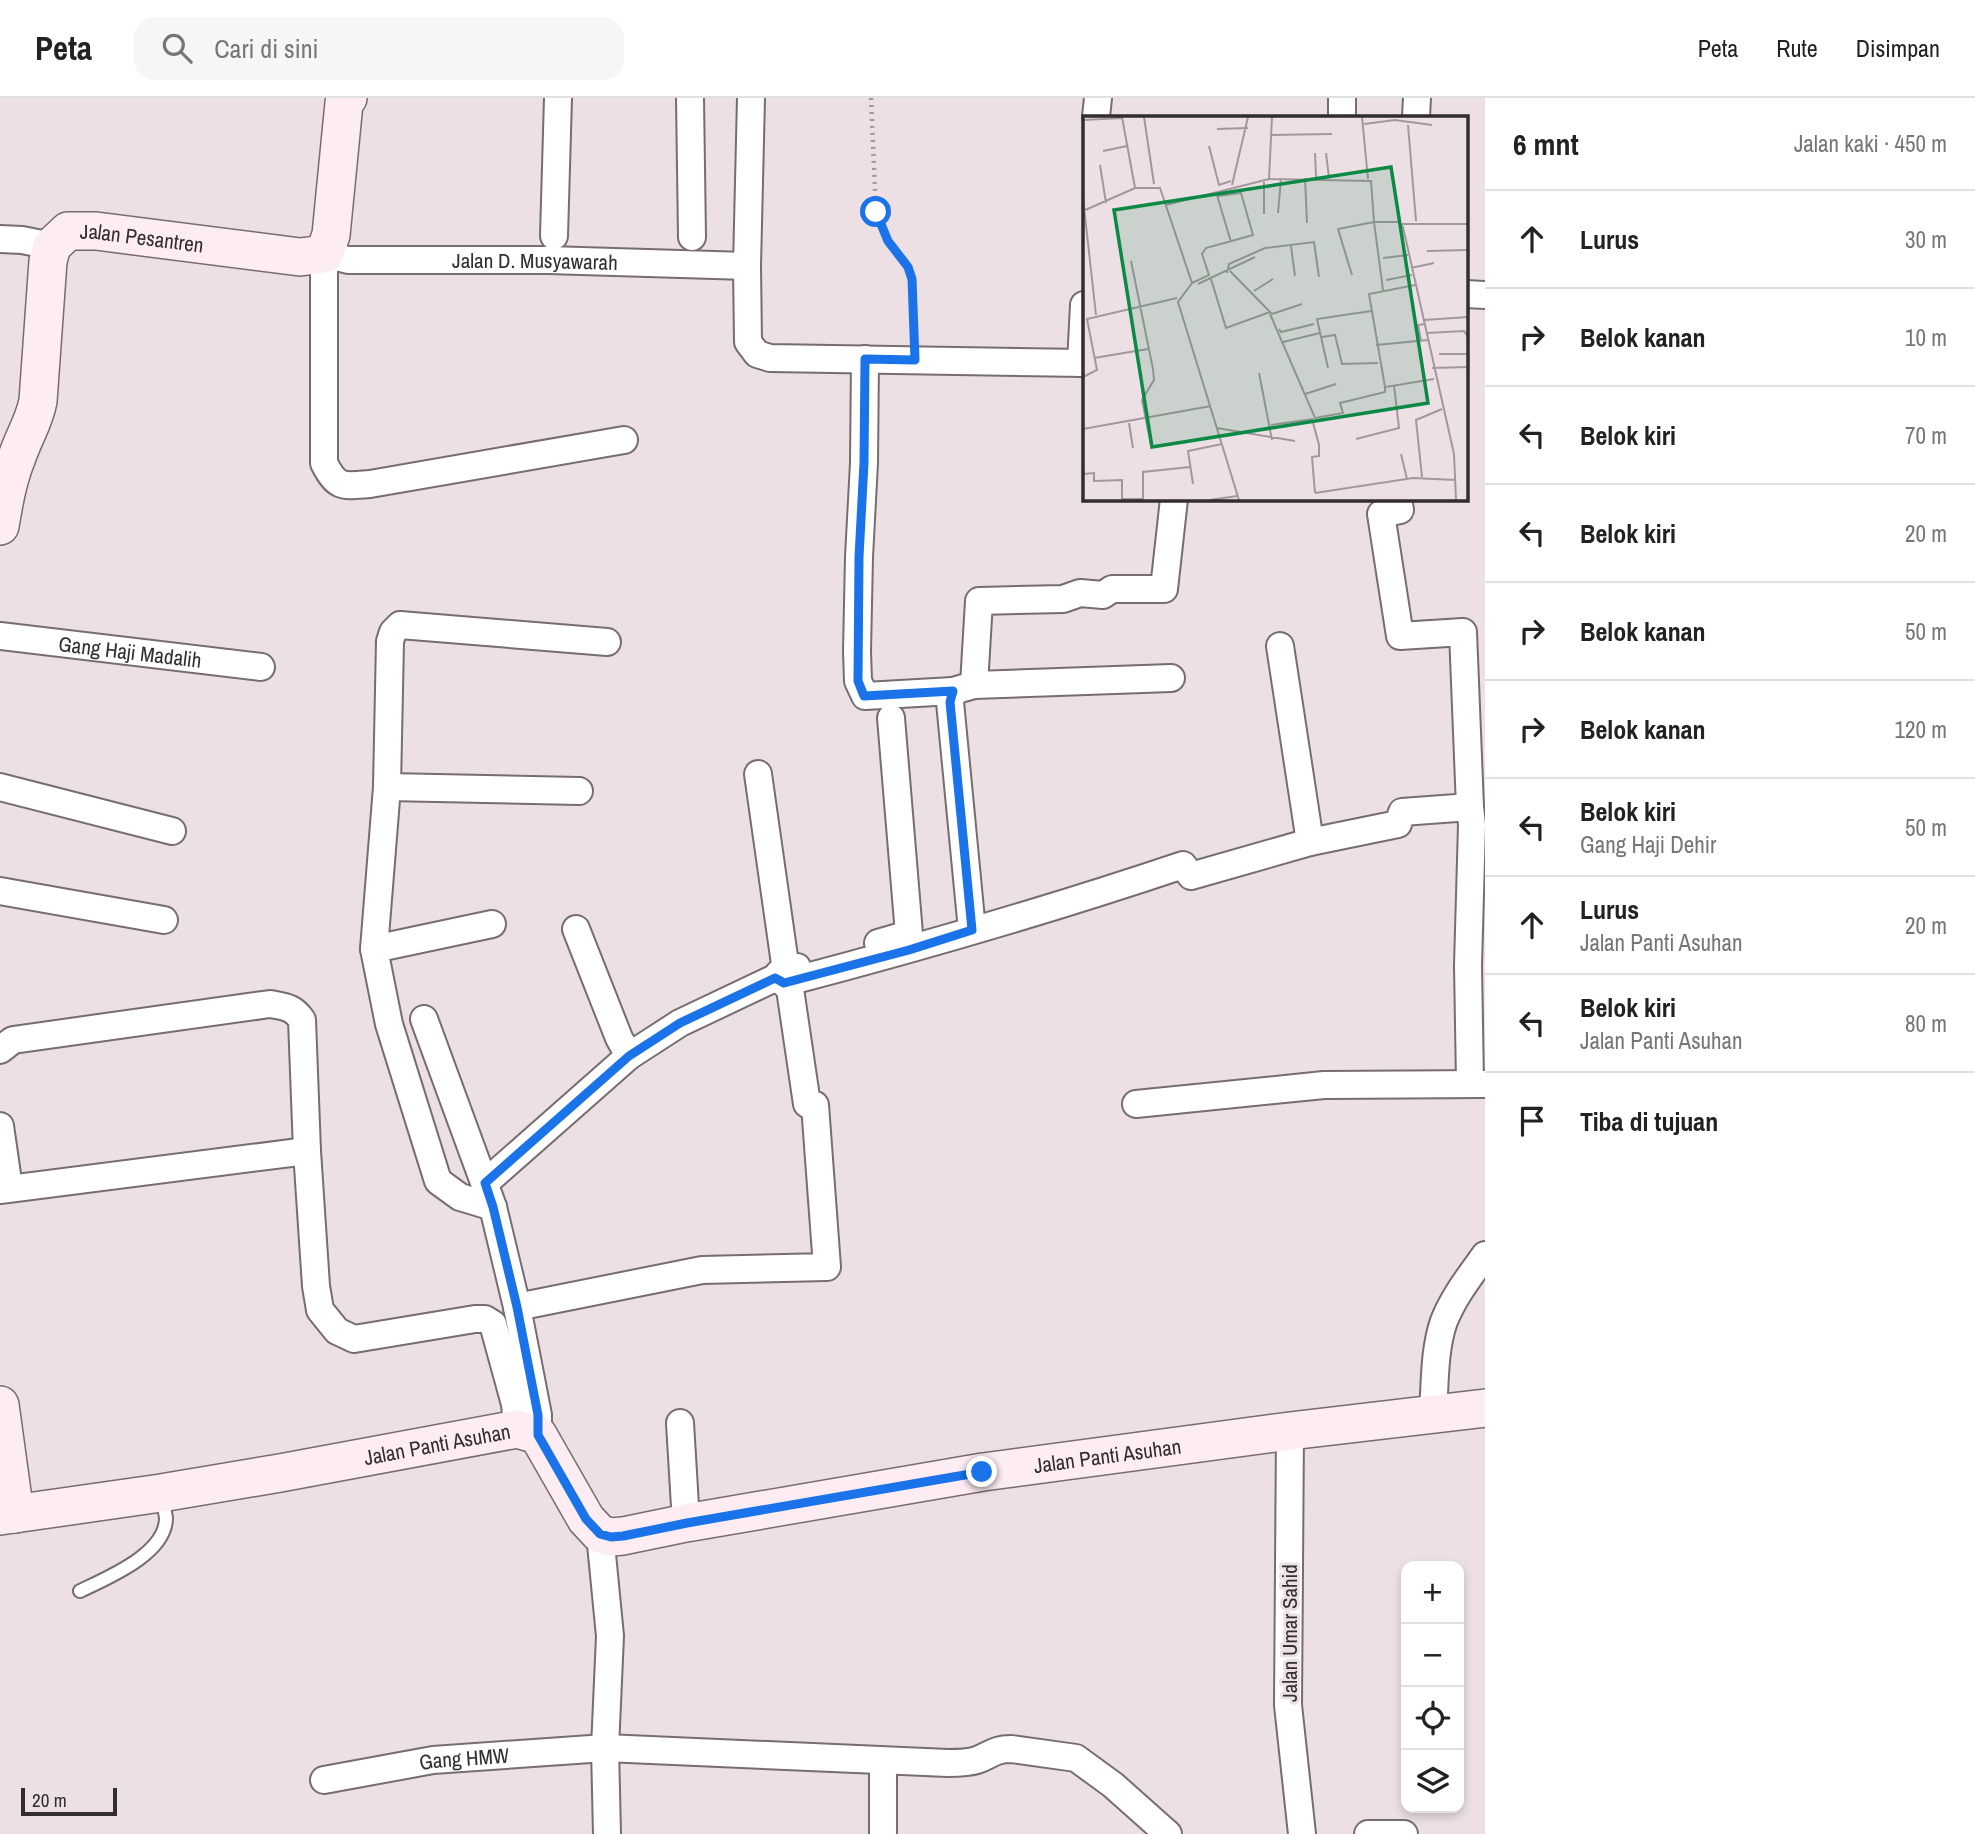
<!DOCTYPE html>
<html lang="id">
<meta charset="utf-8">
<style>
body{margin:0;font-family:"Archivo Narrow",sans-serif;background:#f6f6f6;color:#222}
.controls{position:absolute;right:21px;bottom:21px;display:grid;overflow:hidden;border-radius:14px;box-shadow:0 4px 10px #0003}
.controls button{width:63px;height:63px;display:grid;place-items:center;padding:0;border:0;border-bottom:2px solid #e0e0e0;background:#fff;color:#222;font:35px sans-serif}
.scale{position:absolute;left:21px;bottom:18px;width:96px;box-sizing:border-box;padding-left:7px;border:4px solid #322d2f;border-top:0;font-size:19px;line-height:24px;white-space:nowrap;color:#322d2f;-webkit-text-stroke:5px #ede0e5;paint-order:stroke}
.stop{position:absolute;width:21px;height:21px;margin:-16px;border:5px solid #1a73e8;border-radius:50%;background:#fff}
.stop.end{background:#1a73e8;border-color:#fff;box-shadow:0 2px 7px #0008}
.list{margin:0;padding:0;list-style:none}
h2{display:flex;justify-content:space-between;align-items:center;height:91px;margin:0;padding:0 28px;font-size:30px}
h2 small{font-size:23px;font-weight:400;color:#767676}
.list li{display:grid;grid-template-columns:46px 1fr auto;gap:21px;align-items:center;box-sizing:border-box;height:98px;padding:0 28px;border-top:2px solid #e0e0e0}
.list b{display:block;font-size:26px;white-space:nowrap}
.list p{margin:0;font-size:23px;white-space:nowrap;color:#767676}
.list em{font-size:23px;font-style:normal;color:#767676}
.icon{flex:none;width:38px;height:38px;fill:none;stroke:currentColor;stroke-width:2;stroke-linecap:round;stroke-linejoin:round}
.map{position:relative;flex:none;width:1485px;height:1736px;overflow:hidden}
header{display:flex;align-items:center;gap:42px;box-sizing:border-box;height:98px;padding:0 35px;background:#fff;border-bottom:2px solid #e0e0e0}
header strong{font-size:33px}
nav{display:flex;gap:38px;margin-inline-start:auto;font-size:24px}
.search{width:490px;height:63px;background:#f6f6f6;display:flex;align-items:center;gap:18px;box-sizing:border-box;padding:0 24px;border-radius:21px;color:#767676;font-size:26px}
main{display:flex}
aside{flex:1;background:#fff}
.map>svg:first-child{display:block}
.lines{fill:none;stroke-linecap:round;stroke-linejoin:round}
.lane-casing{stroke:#776c70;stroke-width:16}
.street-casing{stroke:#776c70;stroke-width:30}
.secondary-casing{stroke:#776c70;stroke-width:40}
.path{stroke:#a2989c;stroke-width:4.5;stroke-dasharray:2 5;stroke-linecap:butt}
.lane{stroke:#fff;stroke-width:12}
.street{stroke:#fff;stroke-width:26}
.secondary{stroke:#feecf3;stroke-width:37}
.route{stroke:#1a73e8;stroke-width:9}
.labels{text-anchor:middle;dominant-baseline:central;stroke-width:6;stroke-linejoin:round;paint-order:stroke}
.street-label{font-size:21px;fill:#322d2f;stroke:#ede0e5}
.inset-road{fill:none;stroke:#a2989c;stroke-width:2}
.view{fill:#0c8945;fill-opacity:0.15;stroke:#0c8945;stroke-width:3.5}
.inset-edge{fill:none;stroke:#322d2f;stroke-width:3.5}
</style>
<header>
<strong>Peta</strong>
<div class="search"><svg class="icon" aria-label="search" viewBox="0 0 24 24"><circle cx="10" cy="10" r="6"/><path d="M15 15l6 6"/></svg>Cari di sini</div>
<nav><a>Peta</a><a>Rute</a><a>Disimpan</a></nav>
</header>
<main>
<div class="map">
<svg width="1485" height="1736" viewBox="0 0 1485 1736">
<rect width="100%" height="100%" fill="#ede0e5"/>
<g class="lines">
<g class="lane-casing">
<path id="lane" d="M80 1493C107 1480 166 1456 166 1420 165 1413 163 1405 162 1398"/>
</g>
<g class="street-casing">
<g id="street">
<path d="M690 0 692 139"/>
<path d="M751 0 747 168 748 244 757 256 770 260 1084 265"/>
<path d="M1342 0V19"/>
<path d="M1096 19 1098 0"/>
<path d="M1416 19 1417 0"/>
<path d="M554 138 558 0"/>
<path d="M0 141 22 142 52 148"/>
<path d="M1466 196 1485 197"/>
<path d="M865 261 864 365 859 459 857 553 858 583 865 598 953 593 974 587 1171 580"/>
<path d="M1081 265 1084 207"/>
<path id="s1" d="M624 342 370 386C343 388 337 391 324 365V156L348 162H548L747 168"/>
<path id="s2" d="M0 538 261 569"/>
<path d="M1280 548 1310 744"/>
<path d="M974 587 979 503 1063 501 1080 495 1103 497 1112 491H1164L1174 401"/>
<path d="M953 593 950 604 972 832"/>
<path d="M758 676 786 873"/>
<path d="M0 689 172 733"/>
<path d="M387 689 579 693"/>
<path d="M0 793 164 822"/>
<path d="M576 831 619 940 629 958"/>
<path d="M878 845 909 836 891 620"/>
<path d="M374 851 492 826"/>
<path d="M784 885C918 850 1052 811 1183 767L1191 778 1310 744 1398 726 1402 714 1470 709 1463 534 1400 538 1381 416 1400 412 1398 401"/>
<path d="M424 921 493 1109 517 1209 538 1317V1337"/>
<path d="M0 952 13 942 270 906C286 909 293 909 302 922L307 1053 316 1188 320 1212 337 1233 354 1241 475 1221H485L493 1226 515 1306 517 1331"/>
<path d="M1470 985 1468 867 1472 727 1470 709"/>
<path d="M1136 1006 1324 987 1485 986"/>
<path d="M0 1028 9 1090"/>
<path d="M485 1085 629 958 680 925 775 880 779 875 797 869"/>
<path d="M0 1092 307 1053"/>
<path d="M493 1109 460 1099 438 1083 389 926 374 851 387 689 390 543 393 534 400 527 607 544"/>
<path d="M517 1209 702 1172 827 1169 815 1007 807 1006 790 891 784 885 775 880"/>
<path d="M1433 1316C1435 1286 1434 1251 1444 1223 1454 1198 1470 1178 1485 1157"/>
<path d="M680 1325 686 1425"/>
<path d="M1290 1333 1288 1607 1302 1736"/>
<path d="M600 1436 610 1538 605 1650 607 1736"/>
<path d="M883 1663V1736"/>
<path id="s3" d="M324 1682 433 1662 605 1650 948 1665C958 1665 968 1665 977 1662 991 1657 994 1651 1011 1651L1076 1660 1113 1687 1168 1736"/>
<path d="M1368 1736H1404"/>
</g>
</g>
<g class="secondary-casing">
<g id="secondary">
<path id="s4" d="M0 428C4 404 8 381 17 359 24 338 34 324 38 303L48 163 52 148 68 133H96L300 159 324 156 331 137 344 5 348 0"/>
<path d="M0 1307 15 1416"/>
<path id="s5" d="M0 1418 161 1395 280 1375 517 1331 538 1337 586 1421 600 1436 611 1439 623 1438 686 1425 983 1374 1290 1333 1485 1310"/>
</g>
</g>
<path class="path" d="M871 0 876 114 888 143 908 169 912 181 914 233"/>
<use href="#lane" class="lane"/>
<use href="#street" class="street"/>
<use href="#secondary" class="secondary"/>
</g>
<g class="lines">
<path class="route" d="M876 114 888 143 908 169 912 181 915 262 865 261 864 365 859 459 858 583 864 598 953 593 950 604 972 832 909 852 784 885 775 880 680 925 629 958 485 1085 493 1109 517 1209 538 1317V1337L586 1421 600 1436 611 1439 623 1438 687 1425 982 1374"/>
</g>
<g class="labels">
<g class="street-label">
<text stroke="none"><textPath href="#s4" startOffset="383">Jalan Pesantren</textPath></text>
<text stroke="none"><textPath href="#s1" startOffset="735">Jalan D. Musyawarah</textPath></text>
<text stroke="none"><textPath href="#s2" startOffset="131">Gang Haji Madalih</textPath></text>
<text stroke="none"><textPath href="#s5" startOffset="443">Jalan Panti Asuhan</textPath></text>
<text stroke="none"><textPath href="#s5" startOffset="1178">Jalan Panti Asuhan</textPath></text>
<text transform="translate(1289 1535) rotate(-90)">Jalan Umar Sahid</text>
<text stroke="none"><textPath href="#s3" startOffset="142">Gang HMW</textPath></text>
</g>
</g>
<g transform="translate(1083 18)">
<rect width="385" height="385" fill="#ede0e5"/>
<path class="inset-road" d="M39 1 52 72M61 1 71 68M279 1 285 63M0 4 39 2M281 8 312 4 349 9M325 9 333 105M134 13 165 12M188 19 249 18M126 30 136 69 148 65M20 35 44 30M232 37 233 61M243 37 246 62M17 49 23 87M222 62 224 107M186 63 189 1M149 69 165 1M134 79 148 126M0 82 13 199M83 89 186 63 288 65 291 106H315L320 111 371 338 373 384M0 95 52 72H77L109 167 95 186 156 384M195 97 198 63M181 98V64M319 108H385M208 130 212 160M344 135 385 134M300 142 325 139M48 145 70 253 71 264 59 284 68 329M328 152 351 147M147 155 189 198M144 157 146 148 182 132 231 126 236 161M269 159 255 113 291 106 300 174M128 163 143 212 187 196M303 164 329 159M109 167 126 159 119 138 123 132 170 119 158 77 135 80M115 168 172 141M171 175 190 163M187 198 232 302 260 297 257 287 302 276V271L351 263M189 198 219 188M341 204 385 201M196 213 198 216 231 208M344 217 381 215 385 221M239 221 252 219 259 248 295 247M338 225 335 209 342 208M200 226 237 217M293 229 345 224M356 238H385M11 242 65 233M245 252 234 203 288 195M349 252 385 251M176 257 189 324M0 261 14 254 4 203 94 182M302 271 286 178 332 169M222 278 253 268M229 303 236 329V340L229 341 232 377M46 307 50 332M188 309 230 303M134 312 212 325M0 313 128 290M273 323 316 312 311 269M318 338 324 363M0 351 1 358 11 357V365L39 364V383H60M339 361 333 304 359 293M110 368 105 335 139 328M232 377 330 362 373 364M60 384V356L107 351M127 384 154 380"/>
<path class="view" d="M308 51 345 287 69 331 31 94Z"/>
<rect width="385" height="385" class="inset-edge"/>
</g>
</svg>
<div class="controls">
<button>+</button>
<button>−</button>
<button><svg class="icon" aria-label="locate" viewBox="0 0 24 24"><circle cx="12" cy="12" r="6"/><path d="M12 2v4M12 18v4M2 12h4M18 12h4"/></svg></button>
<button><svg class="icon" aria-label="layers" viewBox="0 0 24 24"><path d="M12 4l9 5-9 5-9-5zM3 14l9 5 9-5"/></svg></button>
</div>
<div class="scale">20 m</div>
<div class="stop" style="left:876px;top:114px"></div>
<div class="stop end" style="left:982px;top:1374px"></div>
</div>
<aside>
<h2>6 mnt<small>Jalan kaki · 450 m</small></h2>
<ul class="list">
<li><svg class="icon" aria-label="ahead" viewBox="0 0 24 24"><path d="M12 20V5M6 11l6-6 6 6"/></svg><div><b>Lurus</b></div><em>30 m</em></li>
<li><svg class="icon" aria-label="right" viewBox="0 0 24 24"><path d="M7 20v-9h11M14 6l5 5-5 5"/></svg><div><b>Belok kanan</b></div><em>10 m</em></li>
<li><svg class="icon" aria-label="left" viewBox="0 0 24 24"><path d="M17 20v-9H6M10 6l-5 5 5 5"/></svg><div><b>Belok kiri</b></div><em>70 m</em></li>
<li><svg class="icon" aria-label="left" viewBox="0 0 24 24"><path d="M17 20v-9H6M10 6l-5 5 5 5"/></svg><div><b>Belok kiri</b></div><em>20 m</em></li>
<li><svg class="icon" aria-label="right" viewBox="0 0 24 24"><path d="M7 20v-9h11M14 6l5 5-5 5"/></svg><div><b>Belok kanan</b></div><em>50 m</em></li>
<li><svg class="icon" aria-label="right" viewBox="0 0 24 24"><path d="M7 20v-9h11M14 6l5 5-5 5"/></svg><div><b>Belok kanan</b></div><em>120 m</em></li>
<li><svg class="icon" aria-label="left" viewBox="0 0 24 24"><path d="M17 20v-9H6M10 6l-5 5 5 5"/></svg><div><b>Belok kiri</b><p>Gang Haji Dehir</p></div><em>50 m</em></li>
<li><svg class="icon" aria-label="ahead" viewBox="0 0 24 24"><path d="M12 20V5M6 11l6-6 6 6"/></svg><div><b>Lurus</b><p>Jalan Panti Asuhan</p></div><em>20 m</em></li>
<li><svg class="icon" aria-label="left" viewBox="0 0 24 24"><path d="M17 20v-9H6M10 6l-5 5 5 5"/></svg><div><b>Belok kiri</b><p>Jalan Panti Asuhan</p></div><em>80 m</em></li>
<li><svg class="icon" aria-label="arrive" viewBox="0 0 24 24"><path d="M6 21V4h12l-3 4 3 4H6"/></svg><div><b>Tiba di tujuan</b></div></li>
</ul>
</aside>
</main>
